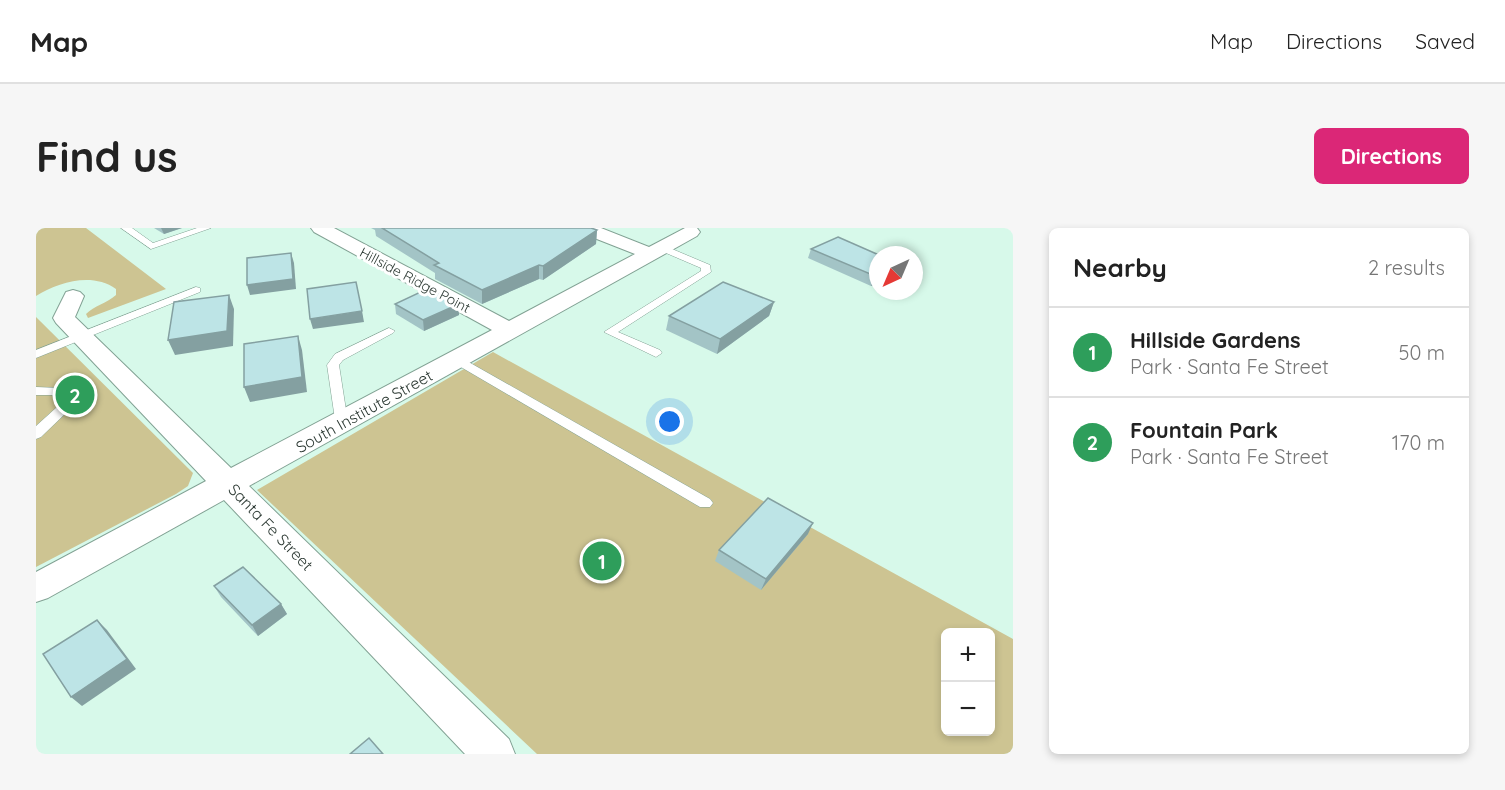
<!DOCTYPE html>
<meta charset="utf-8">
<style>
body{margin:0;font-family:Quicksand,sans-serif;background:#f6f6f6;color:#222}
.controls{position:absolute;right:18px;bottom:18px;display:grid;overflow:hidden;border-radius:9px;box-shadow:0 3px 9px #0003}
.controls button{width:54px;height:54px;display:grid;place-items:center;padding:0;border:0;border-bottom:2px solid #e0e0e0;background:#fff;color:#222;font:30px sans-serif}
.compass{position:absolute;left:833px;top:18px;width:54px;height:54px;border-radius:50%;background:#fff;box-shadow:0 3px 9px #0003;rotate:224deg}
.you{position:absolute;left:634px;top:194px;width:21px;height:21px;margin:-15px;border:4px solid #fff;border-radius:50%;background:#1a73e8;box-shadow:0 0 0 9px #1a73e833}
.badge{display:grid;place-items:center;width:39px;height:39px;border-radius:50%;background:#db2777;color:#fff;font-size:20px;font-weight:700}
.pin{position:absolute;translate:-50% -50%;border:3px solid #fff;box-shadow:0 2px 6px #0006}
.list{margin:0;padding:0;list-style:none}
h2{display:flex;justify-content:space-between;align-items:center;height:78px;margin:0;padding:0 24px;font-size:26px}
h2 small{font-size:20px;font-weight:400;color:#767676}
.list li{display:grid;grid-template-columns:39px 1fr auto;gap:18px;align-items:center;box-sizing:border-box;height:90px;padding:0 24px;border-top:2px solid #e0e0e0}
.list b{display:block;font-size:22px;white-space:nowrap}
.list p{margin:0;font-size:20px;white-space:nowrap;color:#767676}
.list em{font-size:20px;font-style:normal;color:#767676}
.map{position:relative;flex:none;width:977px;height:526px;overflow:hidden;border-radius:9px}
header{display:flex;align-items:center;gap:36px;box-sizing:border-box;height:84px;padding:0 30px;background:#fff;border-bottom:2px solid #e0e0e0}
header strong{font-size:28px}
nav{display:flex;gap:33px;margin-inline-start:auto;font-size:21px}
.intro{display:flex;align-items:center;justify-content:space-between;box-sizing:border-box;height:144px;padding:0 36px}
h1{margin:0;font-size:42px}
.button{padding:15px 27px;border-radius:9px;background:#db2777;color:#fff;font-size:21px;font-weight:700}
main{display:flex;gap:36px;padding:0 36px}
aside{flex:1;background:#fff;border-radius:9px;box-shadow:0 3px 9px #0003}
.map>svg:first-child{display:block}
.green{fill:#cdc492;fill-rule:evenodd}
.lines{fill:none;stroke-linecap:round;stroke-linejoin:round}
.service-casing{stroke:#82a294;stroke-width:1}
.minor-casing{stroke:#82a294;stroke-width:2}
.service{fill:#fff;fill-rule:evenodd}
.minor{fill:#fff;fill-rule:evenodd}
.wall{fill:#a3c4c6}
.shaded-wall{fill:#84a0a1}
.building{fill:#bde4e6;stroke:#84a0a1;stroke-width:1.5}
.labels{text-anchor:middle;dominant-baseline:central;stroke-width:6;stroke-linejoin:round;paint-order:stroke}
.far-street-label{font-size:14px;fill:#2e3b35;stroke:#fff}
.street-label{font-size:16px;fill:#2e3b35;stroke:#fff}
</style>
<header>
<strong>Map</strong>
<nav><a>Map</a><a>Directions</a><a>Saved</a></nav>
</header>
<div class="intro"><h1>Find us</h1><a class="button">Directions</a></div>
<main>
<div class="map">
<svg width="977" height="526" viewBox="0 0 977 526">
<rect width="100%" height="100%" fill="#d7f9ea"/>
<g class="green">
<path d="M0 0H50L130 61 52 90 50 86C58 78 71 75 80 67V61C56 44 23 54 0 68Z"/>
<path d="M0 89 157 245 152 258 140 266 0 339Z"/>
<path d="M457 124 977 411V526H501L221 262ZM910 404H954V503H910Z"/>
</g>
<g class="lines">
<g class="service-casing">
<g id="service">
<path d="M85 0H96L117 15 161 0H175L115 21Z"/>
<path d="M623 18H629L674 37 675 44 582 104 624 122 626 125 620 129 568 104 665 43V40L623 22Z"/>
<path d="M160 59 164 60V64L0 130V122Z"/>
<path d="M353 100 359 103 357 105 307 132 303 137 312 195 310 198H300L291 137 299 126Z"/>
<path d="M422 128 674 271 677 275 674 279H664L418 135V129Z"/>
<path d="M0 159 23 160 35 170 32 183 5 209 0 211V198L21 179 22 171 16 167H0Z"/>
</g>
</g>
<g class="minor-casing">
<path id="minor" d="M275 0H298L473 93 599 26 543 4 540 0H565L613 19 649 0H661L664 4 661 8 213 258 473 511 479 526H429L188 272 12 370 0 374V344L170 253 20 95 17 90 30 64 37 62 44 64 48 68 39 89 195 240 456 102 278 4Z"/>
</g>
<use href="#service" class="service"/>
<use href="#minor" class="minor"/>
</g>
<g class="wall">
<path d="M118 0H146L128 6Z"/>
<path d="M335 0H555L561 2 560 16 507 52 503 51 446 76 399 51V45L340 8 339 2Z"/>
<path d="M775 21 843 27 842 55 835 58 772 30Z"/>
<path d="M738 74 733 88 681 126 630 102 633 88Z"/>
<path d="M359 76H423V87L388 103 360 86Z"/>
<path d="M772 306 725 362 679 333 683 322Z"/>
<path d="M178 358 245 376 251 386 222 408 185 369Z"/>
</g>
<g class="shaded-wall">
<path d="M125 0H146L128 6Z"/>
<path d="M561 2 560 16 507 52V38Z"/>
<path d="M255 25 258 35 260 61 214 67 211 57Z"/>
<path d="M503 37V51L446 76V62Z"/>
<path d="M842 47V55L835 58 839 48Z"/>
<path d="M193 67 198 81 197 118 139 127 132 112Z"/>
<path d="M738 74 733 88 681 126 684 111Z"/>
<path d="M423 76V87L388 103 387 92Z"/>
<path d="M326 83 328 94 277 101 274 91Z"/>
<path d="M262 108 266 122 271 164 214 174 208 159Z"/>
<path d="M777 295 772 306 725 362 730 351Z"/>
<path d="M245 376 251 386 222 408 216 397Z"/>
<path d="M61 392 71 402 100 441 46 478 35 469Z"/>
</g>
<g class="building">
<path d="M346 0H555L561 2 507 38 503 37 446 62 398 37 403 35Z"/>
<path d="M802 9 843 27H842V47L839 48 775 21Z"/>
<path d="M255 25 257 51 211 57V30Z"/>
<path d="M320 54 326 83 274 91 271 61Z"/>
<path d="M687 54 738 74 684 111 633 88Z"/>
<path d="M393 60 423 76 387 92 359 76Z"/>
<path d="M193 67 191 103 132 112 138 74Z"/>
<path d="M262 108 266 149 208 159V116Z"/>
<path d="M732 270 777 295 730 351 683 322Z"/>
<path d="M207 339 245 376 216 397 178 358Z"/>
<path d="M61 392 91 431 35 469 7 426Z"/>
<path d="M333 510 347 526H314Z"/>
</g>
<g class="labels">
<g class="far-street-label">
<text transform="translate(379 52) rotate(28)">Hillside Ridge Point</text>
</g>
<g class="street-label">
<text transform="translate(328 183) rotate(-29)">South Institute Street</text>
<text transform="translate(235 299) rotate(46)">Santa Fe Street</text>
</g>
</g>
</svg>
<div class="controls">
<button>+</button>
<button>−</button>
</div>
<svg class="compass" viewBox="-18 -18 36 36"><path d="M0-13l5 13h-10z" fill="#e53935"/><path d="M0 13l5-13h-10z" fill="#767676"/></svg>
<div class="you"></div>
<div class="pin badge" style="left:566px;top:333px;background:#2e9e5b">1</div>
<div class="pin badge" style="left:39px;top:167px;background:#2e9e5b">2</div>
</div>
<aside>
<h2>Nearby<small>2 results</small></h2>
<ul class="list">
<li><span class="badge" style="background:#2e9e5b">1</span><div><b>Hillside Gardens</b><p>Park · Santa Fe Street</p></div><em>50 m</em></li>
<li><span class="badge" style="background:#2e9e5b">2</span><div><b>Fountain Park</b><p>Park · Santa Fe Street</p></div><em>170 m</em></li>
</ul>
</aside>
</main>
